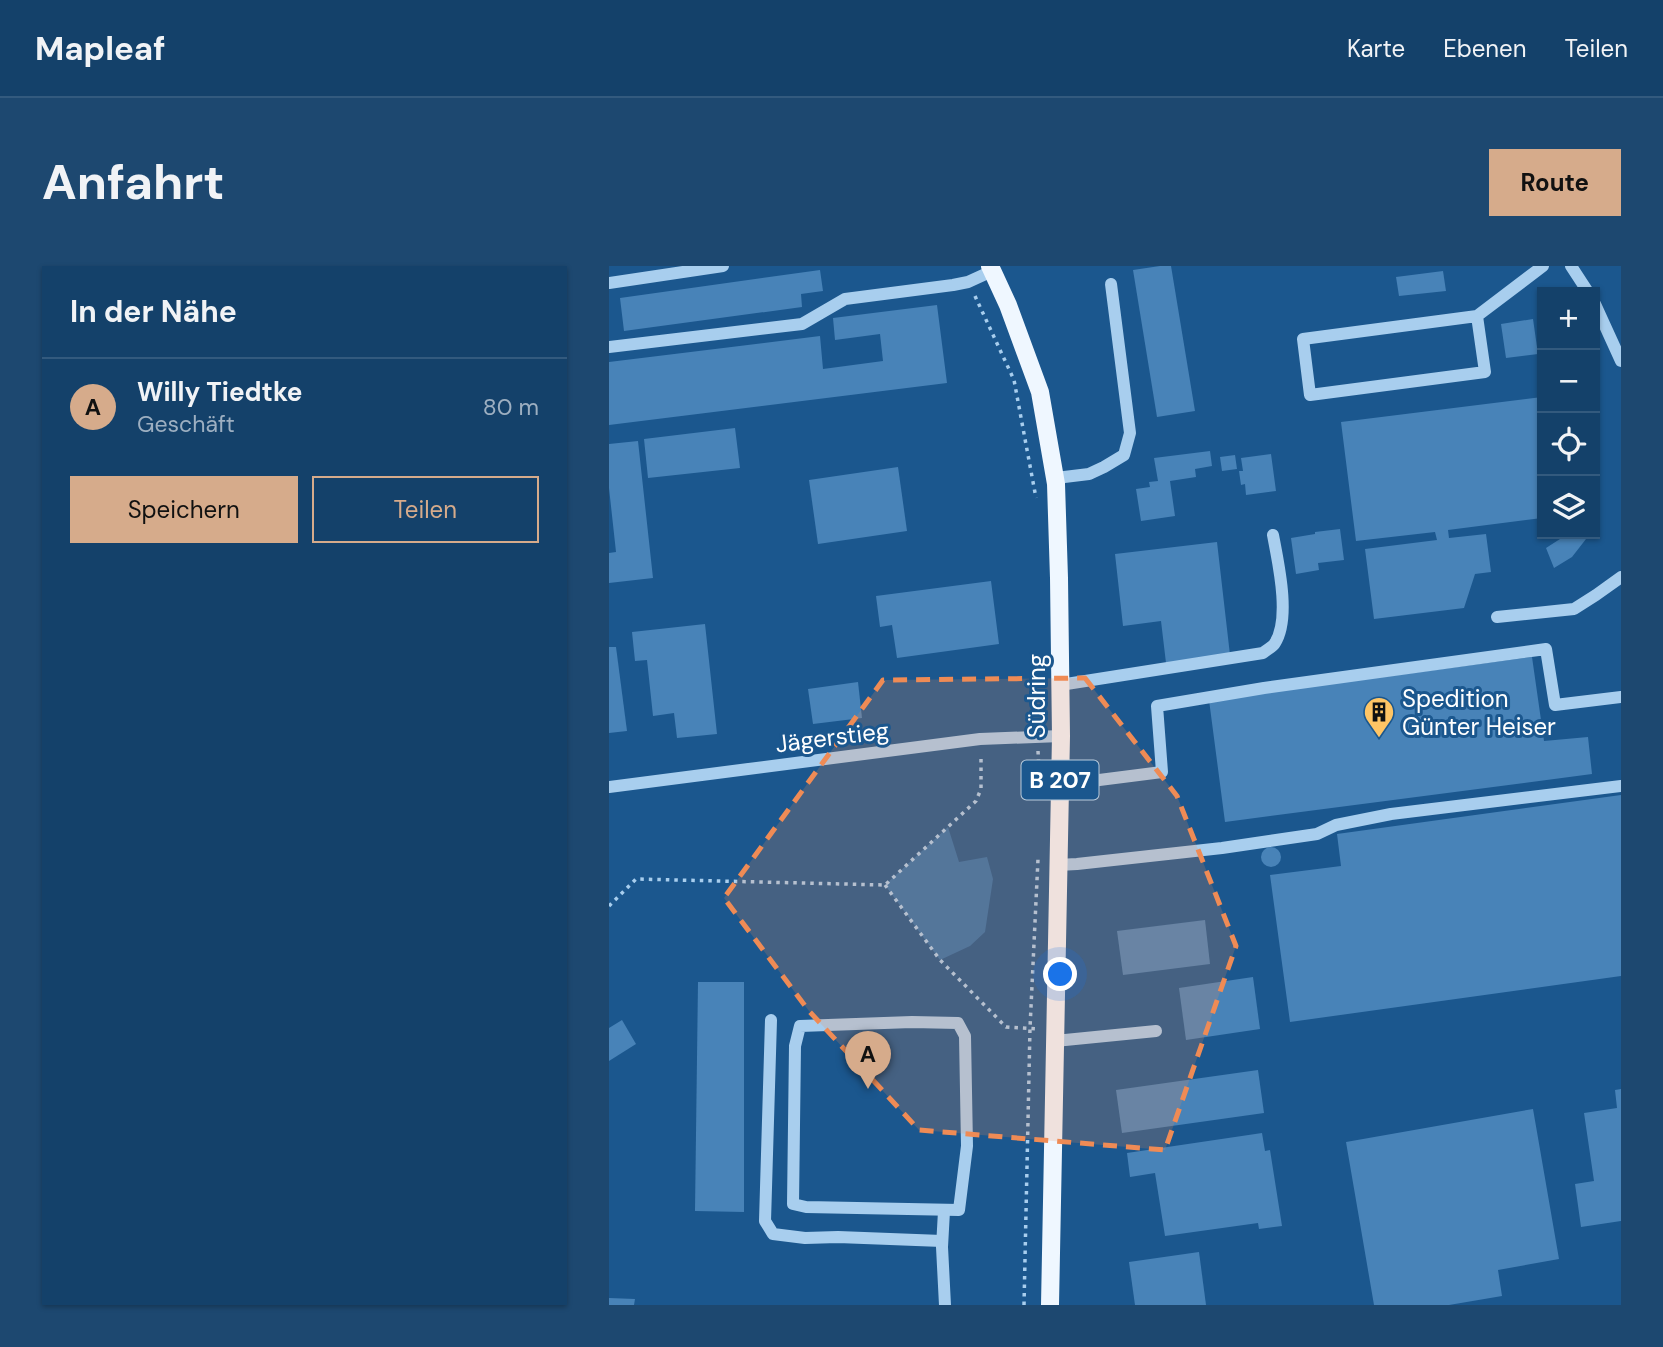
<!DOCTYPE html>
<html lang="de">
<meta charset="utf-8">
<style>
body{margin:0;font-family:"DM Sans",sans-serif;background:#1d4870;color:#f1f3f6}
.controls{position:absolute;right:21px;top:21px;display:grid;overflow:hidden;border-radius:0px;box-shadow:0 2px 5px #0004}
.controls button{width:63px;height:63px;display:grid;place-items:center;padding:0;border:0;border-bottom:2px solid #335a7e;background:#14416a;color:#f1f3f6;font:35px sans-serif}
.you{position:absolute;left:452px;top:709px;width:24px;height:24px;margin:-18px;border:5px solid #fff;border-radius:50%;background:#1a73e8;box-shadow:0 0 0 10px #1a73e833}
.badge{display:grid;place-items:center;width:46px;height:46px;border-radius:50%;background:#d6ab8b;color:#111;font-size:23px;font-weight:700}
.pin{position:absolute;translate:-50% -58px;filter:drop-shadow(0 2px 4px #0008)}
.pin::after{content:'';position:absolute;top:37px;width:24px;height:21px;background:inherit;clip-path:polygon(0 0,100% 0,50% 100%)}
.list{margin:0;padding:0;list-style:none}
h2{display:flex;justify-content:space-between;align-items:center;height:91px;margin:0;padding:0 28px;font-size:30px}
h2 small{font-size:23px;font-weight:400;color:#9dafc1}
.list li{display:grid;grid-template-columns:46px 1fr auto;gap:21px;align-items:center;box-sizing:border-box;height:98px;padding:0 28px;border-top:2px solid #335a7e}
.list b{display:block;font-size:26px;white-space:nowrap}
.list p{margin:0;font-size:23px;white-space:nowrap;color:#9dafc1}
.list em{font-size:23px;font-style:normal;color:#9dafc1}
.actions{display:flex;gap:14px;padding:21px 28px}
.actions a{flex:1;padding:16px 0;border:2px solid #d6ab8b;border-radius:0px;text-align:center;font-size:24px;color:#d6ab8b}
.actions .main{background:#d6ab8b;color:#111}
.icon{flex:none;width:38px;height:38px;fill:none;stroke:currentColor;stroke-width:2;stroke-linecap:round;stroke-linejoin:round}
.map{position:relative;flex:none;width:1012px;height:1039px;overflow:hidden;border-radius:0px}
header{display:flex;align-items:center;gap:42px;box-sizing:border-box;height:98px;padding:0 35px;background:#14416a;border-bottom:2px solid #335a7e}
header strong{font-size:33px}
nav{display:flex;gap:38px;margin-inline-start:auto;font-size:24px}
.intro{display:flex;align-items:center;justify-content:space-between;box-sizing:border-box;height:168px;padding:0 42px}
h1{margin:0;font-size:49px}
.button{padding:18px 32px;border-radius:0px;background:#d6ab8b;color:#111;font-size:24px;font-weight:700}
main{display:flex;gap:42px;padding:0 42px}
aside{flex:1;background:#14416a;border-radius:0px;box-shadow:0 2px 5px #0004}
.map>svg:first-child{display:block}
.green{fill:#2e71ac}
.building{fill:#4883b8}
.lines{fill:none;stroke-linecap:round;stroke-linejoin:round}
.path{stroke:#a8ceee;stroke-width:3.5;stroke-dasharray:3.5 5;stroke-linecap:butt}
.minor{stroke:#a8ceee;stroke-width:12}
.major{stroke:#eff7ff;stroke-width:18}
.marked{fill:#ef8b55;fill-opacity:0.2;stroke:#ef8b55;stroke-width:5;stroke-dasharray:14 9;stroke-linejoin:round}
.labels{text-anchor:middle;dominant-baseline:central;stroke-width:6;stroke-linejoin:round;paint-order:stroke}
.shield{fill:#1b578e;stroke:#bbcddd;stroke-width:2}
.shield-label{font-size:23px;font-weight:bold;fill:#fff}
.street-label{font-size:24px;fill:#fff;stroke:#1b578e}
.poi-label{font-size:24px;fill:#fff;stroke:#1b578e;text-anchor:start}
</style>
<header>
<strong>Mapleaf</strong>
<nav><a>Karte</a><a>Ebenen</a><a>Teilen</a></nav>
</header>
<div class="intro"><h1>Anfahrt</h1><a class="button">Route</a></div>
<main>
<aside>
<h2>In der Nähe<small></small></h2>
<ul class="list">
<li><span class="badge">A</span><div><b>Willy Tiedtke</b><p>Geschäft</p></div><em>80 m</em></li>
</ul>
<div class="actions"><a class="main">Speichern</a><a>Teilen</a></div>
</aside>
<div class="map">
<svg width="1012" height="1039" viewBox="0 0 1012 1039">
<rect width="100%" height="100%" fill="#1b578e"/>
<path class="green" d="M339 561 350 596 378 591 384 613 376 666 361 680 331 694 276 619Z"/>
<g class="building">
<path d="M551 0H562L586 145 548 151 524 4Z"/>
<path d="M211 4 214 25 192 28 193 41 15 65 11 32Z"/>
<path d="M834 5 837 25 790 30 787 11Z"/>
<path d="M328 39 338 117 0 159V96L211 70 214 103 274 95 271 68 226 74 224 52Z"/>
<path d="M924 53 929 88 897 92 892 58Z"/>
<path d="M933 131V252L839 264 840 272 877 268 882 306 866 308 855 342 765 353 756 283 828 274 826 266 747 275 732 156Z"/>
<path d="M126 162 131 202 39 212 35 173Z"/>
<path d="M29 175 44 312 0 317V287L7 286 0 222V178Z"/>
<path d="M601 185 603 200 586 203 587 211 561 215 566 250 532 255 527 223 541 221 540 216 549 215 545 192Z"/>
<path d="M662 188 667 225 637 229 636 218 632 219 630 205H634L632 192Z"/>
<path d="M626 189 628 203 613 205 611 191Z"/>
<path d="M289 201 298 265 209 278 200 214Z"/>
<path d="M731 263 735 294 709 297 710 304 687 308 682 272 706 268V266Z"/>
<path d="M950 268H979L977 273 963 291 945 302 937 282 951 273Z"/>
<path d="M608 276 621 389 557 397 552 355 514 360 506 288Z"/>
<path d="M382 315 390 378 288 392 283 359 271 361 267 330Z"/>
<path d="M96 358 108 468 68 472 65 447 44 450 38 394 26 395 23 366Z"/>
<path d="M0 381H7L18 465 0 467Z"/>
<path d="M923 391 935 475 979 471 983 508 616 556 600 434Z"/>
<path d="M249 416 253 452 204 458 199 423Z"/>
<path d="M1012 529V710L681 756 661 609 732 600 728 568Z"/>
<circle cx="662" cy="591" r="10"/>
<path d="M596 654 601 698 514 709 508 665Z"/>
<path d="M644 711 651 763 577 774 570 722Z"/>
<path d="M89 716H135V946L86 945Z"/>
<path d="M13 754 27 778 0 795V762Z"/>
<path d="M649 804 655 847 513 867 507 824Z"/>
<path d="M1012 823V955L972 961 966 918 985 915 975 847 1008 842 1006 824Z"/>
<path d="M924 843 950 993 889 1004 893 1030 840 1039H765L737 876Z"/>
<path d="M653 867 656 885 661 884 673 960 650 963 649 957 556 970 546 907 521 911 518 887Z"/>
<path d="M590 986 597 1039H526L520 996Z"/>
<path d="M0 1032 26 1033 25 1039H0Z"/>
</g>
<g class="lines">
<g class="path">
<path d="M366 30 405 114 427 232"/>
<path d="M429 485 431 522"/>
<path d="M276 619 331 694 397 761 429 763"/>
<path d="M0 640 27 613 276 619 367 535 372 523V488"/>
<path d="M415 1039 421 762 429 593"/>
</g>
<g class="minor">
<path d="M962 0 979 26"/>
<path d="M0 17 114 0"/>
<path d="M986 38 1012 95"/>
<path d="M868 50 876 106 701 129 694 73 868 50 934 0"/>
<path d="M0 81 193 58 236 33 344 19 359 16 383 5"/>
<path d="M447 212 480 208 495 201 515 189 521 167 502 18"/>
<path d="M888 351 965 343 987 329 1012 311"/>
<path d="M451 419 654 387C657 384 664 381 666 377 682 352 669 296 664 269"/>
<path d="M451 519 553 506 548 440 655 422 937 383 946 439 1012 431"/>
<path d="M0 521 371 473 452 470"/>
<path d="M449 599 468 598 613 582 708 568 727 559 782 548 1012 520"/>
<path d="M162 754 156 955 164 968 196 972 229 971 333 975"/>
<path d="M303 756 349 757 356 770 358 880 350 944 197 941 184 938 186 780 191 760Z"/>
<path d="M446 775 547 765"/>
<path d="M335 945 333 981 336 1039"/>
</g>
<path class="major" d="M381 0 399 39 431 126 447 218 450 312 452 470 441 1039"/>
</g>
<path class="marked" d="M476 412 568 530 627 680 556 884 310 864 200 745 115 632 274 414Z"/>
<defs>
<g id="building-pin" transform="scale(1.575)"><path d="M0 17L-7.5 6A9.5 9.5 0 1 1 7.5 6Z" fill="#ffc565" stroke="#1b578e"/><path d="M-4-6H4V6H1V3H-1V6H-4ZM-2.5-4.3h1.7v1.8h-1.7ZM.8-4.3h1.7v1.8H.8ZM-2.5-1h1.7V.8h-1.7ZM.8-1h1.7V.8H.8Z" fill="#111"/></g>
</defs>
<g fill-rule="evenodd">
<use href="#building-pin" x="770" y="446"/>
</g>
<g class="labels">
<rect class="shield" x="412.5" y="494.5" width="77" height="39" rx="5"/>
<g class="shield-label">
<text x="451" y="514">B 207</text>
</g>
<g class="street-label">
<text transform="translate(427 430) rotate(-90)">Südring</text>
<text transform="translate(223 471) rotate(-7)">Jägerstieg</text>
</g>
<g class="poi-label">
<text x="793" y="432">Spedition<tspan x="793" dy="28">Günter Heiser</tspan></text>
</g>
</g>
</svg>
<div class="controls">
<button>+</button>
<button>−</button>
<button><svg class="icon" aria-label="locate" viewBox="0 0 24 24"><circle cx="12" cy="12" r="6"/><path d="M12 2v4M12 18v4M2 12h4M18 12h4"/></svg></button>
<button><svg class="icon" aria-label="layers" viewBox="0 0 24 24"><path d="M12 4l9 5-9 5-9-5zM3 14l9 5 9-5"/></svg></button>
</div>
<div class="you"></div>
<div class="pin badge" style="left:259px;top:823px">A</div>
</div>
</main>
